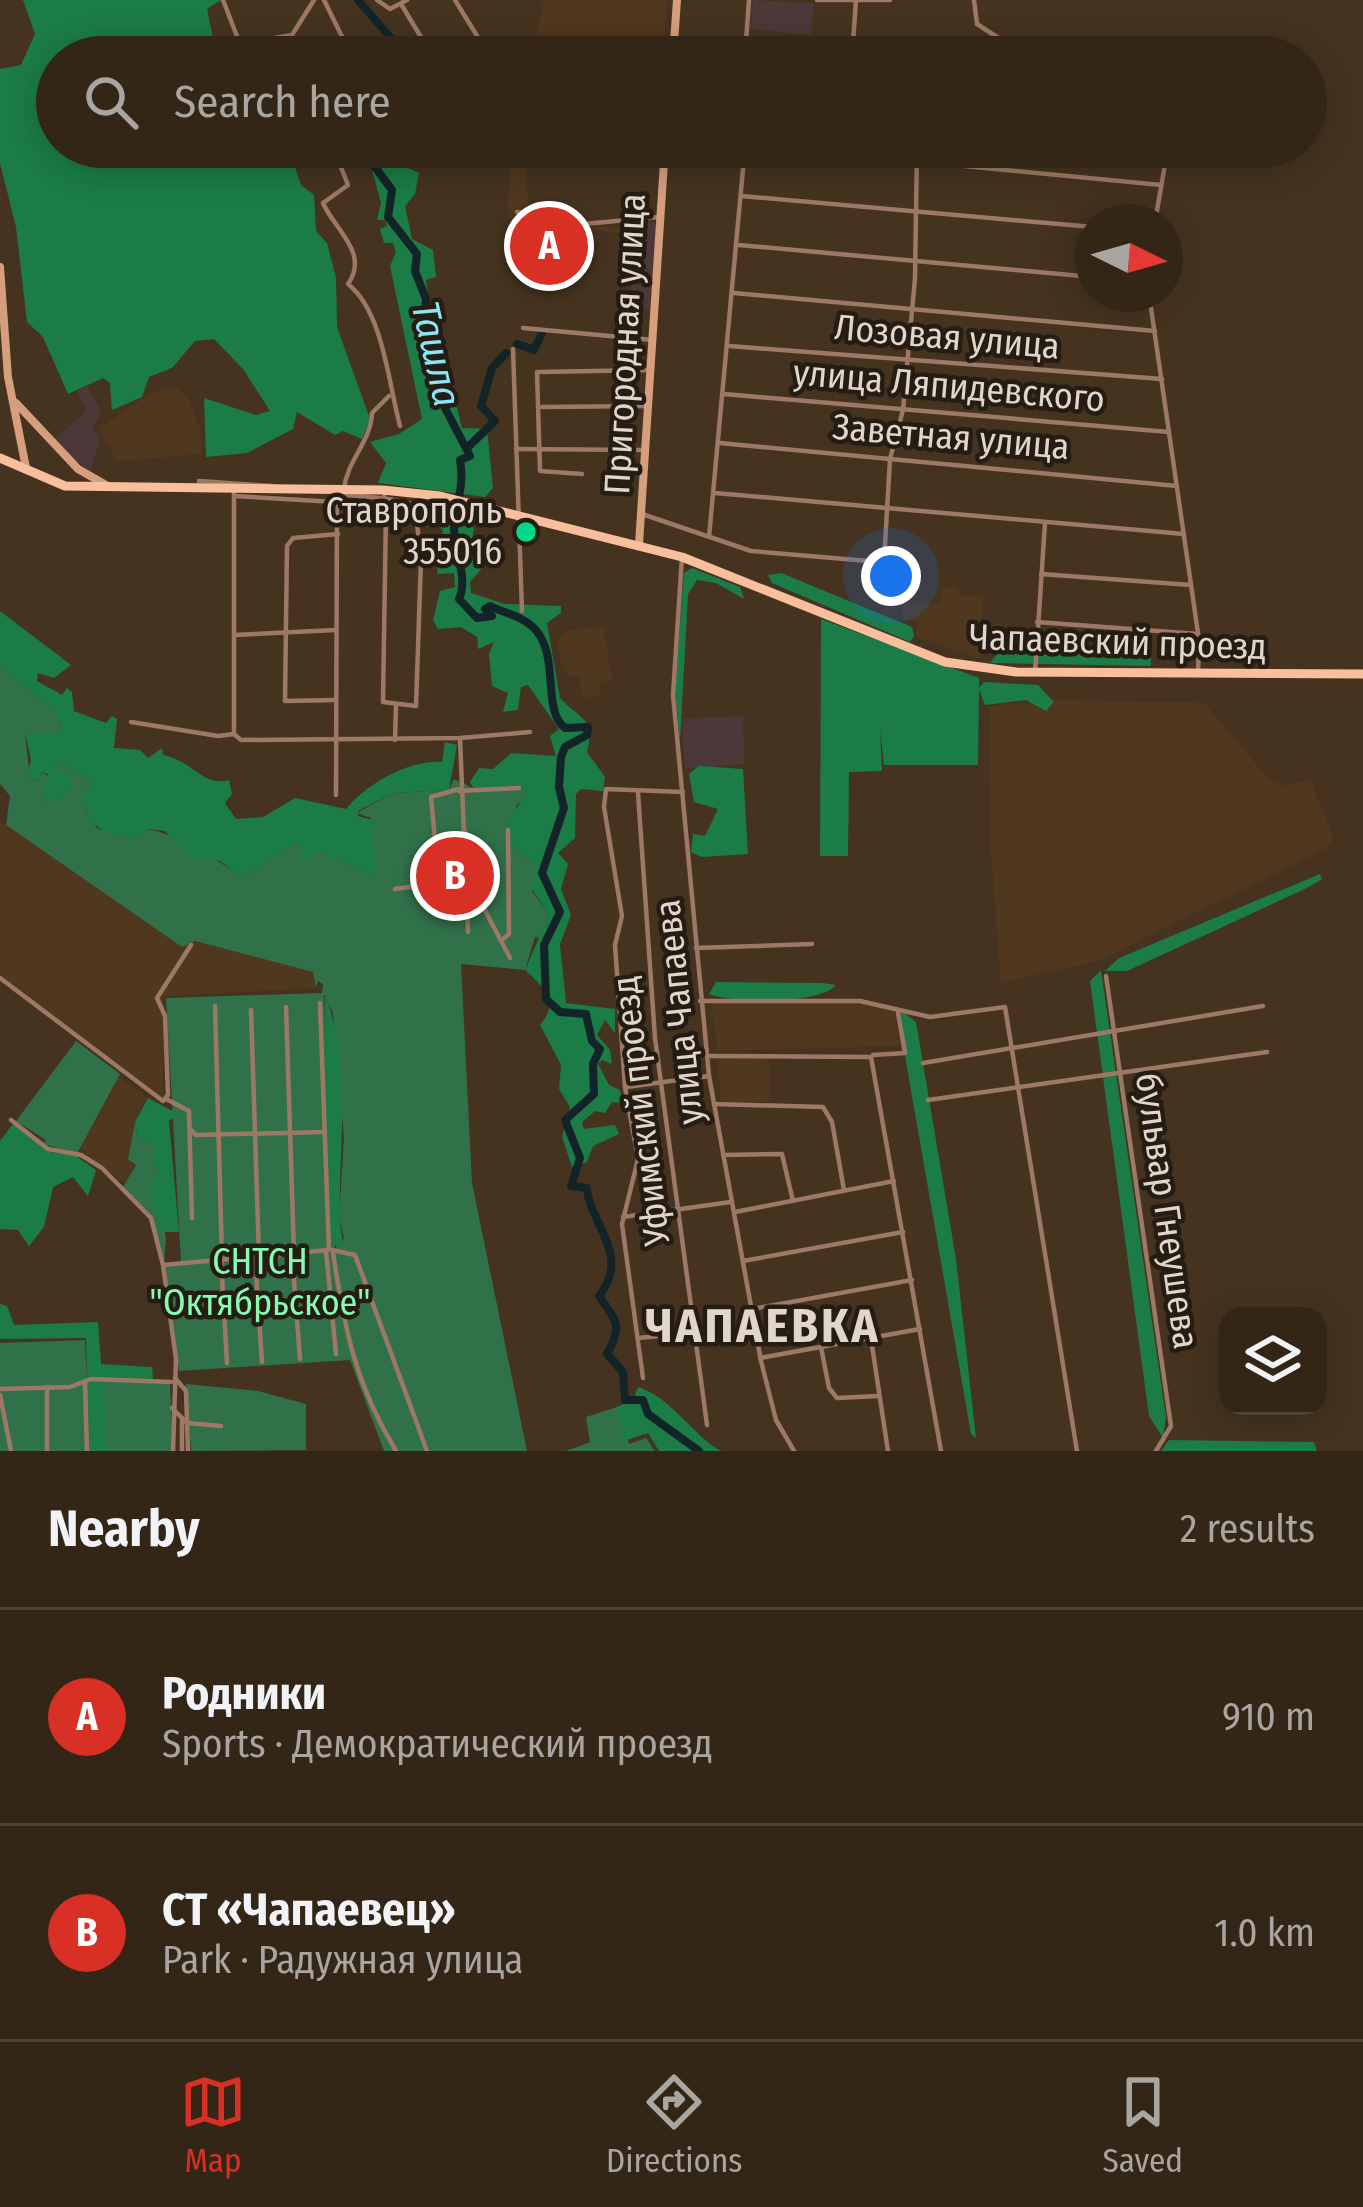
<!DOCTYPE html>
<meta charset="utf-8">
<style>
body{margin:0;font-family:"Fira Sans Condensed",sans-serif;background:#3f3224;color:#f1f3f6}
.controls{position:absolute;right:36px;bottom:36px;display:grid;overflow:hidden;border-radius:24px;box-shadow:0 6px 30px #0003}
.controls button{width:108px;height:108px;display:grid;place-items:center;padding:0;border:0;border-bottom:3px solid #4e4336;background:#342617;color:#f1f3f6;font:60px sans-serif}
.compass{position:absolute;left:1075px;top:204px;width:108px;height:108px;border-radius:50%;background:#342617;box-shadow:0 6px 30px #0003;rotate:95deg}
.you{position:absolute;left:891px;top:576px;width:42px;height:42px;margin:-30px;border:9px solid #fff;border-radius:50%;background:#1a73e8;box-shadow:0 0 0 18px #1a73e833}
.badge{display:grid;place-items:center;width:78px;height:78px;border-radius:50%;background:#d93025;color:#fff;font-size:39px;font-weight:700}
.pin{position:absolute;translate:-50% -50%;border:6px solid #fff;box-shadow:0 3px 12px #0006}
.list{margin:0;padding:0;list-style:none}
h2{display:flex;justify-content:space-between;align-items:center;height:156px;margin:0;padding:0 48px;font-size:51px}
h2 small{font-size:39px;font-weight:400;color:#a9a5a1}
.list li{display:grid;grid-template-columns:78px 1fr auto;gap:36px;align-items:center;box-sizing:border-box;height:216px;padding:0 48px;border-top:3px solid #4e4336}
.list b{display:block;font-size:45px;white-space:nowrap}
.list p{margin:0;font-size:39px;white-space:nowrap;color:#a9a5a1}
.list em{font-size:39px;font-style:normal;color:#a9a5a1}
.icon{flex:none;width:66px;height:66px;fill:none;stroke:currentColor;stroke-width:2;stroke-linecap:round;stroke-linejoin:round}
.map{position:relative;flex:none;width:1363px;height:1451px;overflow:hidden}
.search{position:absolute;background:#342617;box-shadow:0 6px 30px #0003;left:36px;right:36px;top:36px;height:132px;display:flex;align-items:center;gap:30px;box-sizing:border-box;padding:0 42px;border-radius:66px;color:#a9a5a1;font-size:45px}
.sheet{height:588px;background:#342617}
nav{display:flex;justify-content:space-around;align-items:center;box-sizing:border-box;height:168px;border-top:3px solid #4e4336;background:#342617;font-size:33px;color:#a9a5a1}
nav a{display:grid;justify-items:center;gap:6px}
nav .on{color:#d93025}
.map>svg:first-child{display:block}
.commercial{fill:#4d3839}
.built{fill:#50381f}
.green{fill:#30714a;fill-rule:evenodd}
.forest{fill:#1b7c48}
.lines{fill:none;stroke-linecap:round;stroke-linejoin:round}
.river{stroke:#122427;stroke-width:8}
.street{stroke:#9d7965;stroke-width:4.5}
.secondary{stroke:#d69e7d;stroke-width:8}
.primary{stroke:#f9be9c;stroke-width:9}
.poi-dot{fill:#00d98c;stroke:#251c14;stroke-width:4.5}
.labels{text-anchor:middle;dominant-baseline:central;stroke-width:9;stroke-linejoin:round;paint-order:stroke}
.street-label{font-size:36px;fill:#e2d6ca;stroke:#251c14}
.poi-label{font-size:36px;fill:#e2d6ca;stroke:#251c14;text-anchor:end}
.park-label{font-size:36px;fill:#86fcb2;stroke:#251c14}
.water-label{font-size:39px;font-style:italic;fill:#8ae5f6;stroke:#251c14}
.district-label{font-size:48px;font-weight:bold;letter-spacing:3px;fill:#e2d6ca;stroke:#251c14}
</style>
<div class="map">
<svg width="1363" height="1451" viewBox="0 0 1363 1451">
<rect width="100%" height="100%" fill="#45331f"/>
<g class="commercial">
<path d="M753 0 814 3 811 35 750 29Z"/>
<path d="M630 218 657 223 649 310 627 308 642 233 629 231Z"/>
<path d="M87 386 101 412 92 429 100 438 90 472 52 441 87 411 77 391Z"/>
<path d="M743 716 744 764 685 769 681 719Z"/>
</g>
<g class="built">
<path d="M544 0H667L663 57H531Z"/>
<path d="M510 147H523L530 215 588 227H626L625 234 508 219Z"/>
<path d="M174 386 188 399 200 428 202 454 116 461 99 428 148 395Z"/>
<path d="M956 587 961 596H983L980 659 917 637V621L903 620V603L940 604 942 588Z"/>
<path d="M603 626 612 680 599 682 600 695 582 698 579 675 568 676 560 660 558 638 569 630Z"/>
<path d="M1058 700 1204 703 1268 778 1285 786 1310 779 1334 839 1326 848 1101 960 1001 983 990 839 989 706Z"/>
<path d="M0 821 182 947 195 941 313 972 316 988 164 996 163 1100 0 978Z"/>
<path d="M711 1002 871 1003 894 1011 901 1046 718 1051Z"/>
<path d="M769 1057V1102L721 1103 717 1059Z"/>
<path d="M119 1077 148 1098 135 1122 128 1159 136 1164 126 1184 81 1149Z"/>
</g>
<g class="green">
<path d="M0 666 57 713 61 724 58 733 25 734 30 778 37 781 42 772 51 778 44 801 63 775 53 766 57 761 89 780 93 788 86 813 98 829 129 838C135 836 141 831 147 830 160 826 230 866 242 878L297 840 365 872 371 818 357 813 392 793 449 790 454 779 475 789 529 790 527 800 517 804 509 845 537 864 532 891 549 915 541 938 535 937 525 970 461 964 472 1183 527 1451H384L350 1360 179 1371 164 1264 181 1261 166 998 322 993 323 984 318 981 316 988 313 972 195 941 182 947 6 825 10 796 0 784ZM324 994 333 1013 344 1138 339 1217 344 1238 335 1249Z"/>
<path d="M76 1041 120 1074 77 1154 43 1144 46 1140 16 1121Z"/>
<path d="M135 1122 137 1138 154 1144 153 1162 159 1168 154 1191 166 1237 164 1262 151 1218 122 1189 136 1165 128 1159Z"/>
<path d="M85 1340 87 1379 170 1384 173 1451H0V1343Z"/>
<path d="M186 1384 258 1391 306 1404V1450L191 1451Z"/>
<path d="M620 1406 629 1444 646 1438 655 1451H668H566L590 1442 586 1417Z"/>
</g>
<g class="forest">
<path d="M23 0H221L207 9 217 57H57V147H288L301 185 314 195 316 231 327 243 336 277 337 327 370 419 362 439 343 431 335 435 297 412 293 429 247 453 206 457 204 398 256 415 270 411 243 369 214 339 195 341 172 368 149 377 142 397 112 410 110 383 103 378 68 394 43 337 27 322 16 227 0 163V69L21 65 35 34Z"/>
<path d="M366 147H389L388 159 419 173 415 194 405 206 412 239 433 250 436 277 426 280 434 333 425 343 441 344 462 428 487 429 493 488 485 497 378 483 386 463 370 442 399 434 422 419 390 266 396 252 393 243H384L380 229 387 226 385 220H377L381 203Z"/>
<path d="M450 505 466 512 474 529 470 548 485 552 489 560 470 582 471 593 505 604 561 606V613L547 623 560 698C580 720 596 717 587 752L605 777 603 791 581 789 576 794 575 838 558 853 568 864 561 889 571 915 560 944 566 1003 615 1009V1033L605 1020 597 1035 610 1050 612 1064 602 1060 598 1064 609 1085 620 1090 622 1103 612 1102 605 1113 595 1111 582 1122 584 1129 615 1125 619 1134 593 1146 587 1162 572 1167 562 1137 570 1107 559 1089 561 1065 540 1025C561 1000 543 987 525 970L549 915 530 886 536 864 509 845 506 823 529 790 474 789 470 782 479 768 493 769 511 753 556 756 550 736 559 729 528 685 521 687 518 710 503 712 508 693 492 686 489 654 494 642 478 649 477 637 461 627 438 629 433 620 440 591 455 587 454 573 437 574 443 531 431 514Z"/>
<path d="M692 568 740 587 744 599 716 583 697 580 688 594 680 742 675 691 684 573Z"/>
<path d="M781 573 912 627 914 636 910 642 772 583 768 575Z"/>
<path d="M0 611 71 665 54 678 38 673 37 681 62 695 67 688 72 692 74 711 106 723 112 716 117 719 114 748 140 750 148 758 162 748 163 755C194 761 202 787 229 780L232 794 225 803 236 819 263 817 295 798 346 809C365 785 409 759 442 762L445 742 457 745 449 790 392 793 358 811V816L373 820 376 877 320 852 304 858 297 841 242 878 220 861 191 859 165 831 148 829 134 839 104 832 88 819 82 791 93 789 89 780 57 761 54 766 73 779 70 791 55 801 43 799 48 774 42 772 37 781 27 776 31 760 25 733H58L61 725 56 713 0 666Z"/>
<path d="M821 619 979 678V688L984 682 1038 685 1054 702 1046 711 1026 700 985 705 979 689 978 765H884L880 730 882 771 849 772 848 856H820Z"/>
<path d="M1151 653V666L990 663 997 654Z"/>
<path d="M699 766 743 769 748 854 702 857 691 852 693 834 705 836 718 809 694 802 689 774Z"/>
<path d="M1320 874 1322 879 1307 888 1127 971H1105L1119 958Z"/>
<path d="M1101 970 1166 1417 1163 1438 1149 1416 1090 981Z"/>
<path d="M716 982 823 983 836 985C820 1005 733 1003 709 994Z"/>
<path d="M325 994C353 1071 338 1140 340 1221 340 1233 345 1236 339 1248L330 1242 328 1224Z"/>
<path d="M903 1012 916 1022 956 1259 976 1438 971 1434 898 1016Z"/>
<path d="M148 1098 182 1116 169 1120 179 1232H163L150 1196 159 1168 153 1162V1144L137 1138 135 1122Z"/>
<path d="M13 1124 50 1152 76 1156 96 1170 88 1196 73 1177 53 1187 44 1227 29 1246 18 1230 0 1229V1141Z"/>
<path d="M0 1304 7 1306 14 1325 98 1322 101 1364 152 1367 153 1379H104L106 1451H89L86 1338 0 1339Z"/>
<path d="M638 1387C671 1397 692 1435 721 1451H659L648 1433 624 1441 617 1407 633 1400Z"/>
<path d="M1169 1440 1314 1442 1317 1451H1161Z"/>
</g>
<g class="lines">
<g class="river">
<path d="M358 0 390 37 386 57"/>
<path d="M372 147 375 167 392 190 388 217 417 254 415 271 426 299 424 336 445 408 470 456 460 460C465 486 456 501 454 525 453 547 469 578 459 599L477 618 492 616 485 609 490 606C504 613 522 616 534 628 561 656 541 710 565 728L588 727 587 735 565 747 561 757 559 787 564 808 542 873 560 912 544 945 546 999 560 1012 586 1014 592 1041 600 1049 593 1064 594 1094 565 1120 580 1158 571 1186 587 1188C589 1223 632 1255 599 1296 615 1319 624 1325 607 1354L623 1372 625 1400H643L648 1414 699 1451"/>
<path d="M517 344 534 350 542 333"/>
<path d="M468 447 495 421 481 406 492 368 506 353"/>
</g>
<g class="street">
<path d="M223 0 240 44 292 35 298 57"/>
<path d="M324 0 352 57"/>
<path d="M377 0 390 9 407 0"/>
<path d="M455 0 490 57"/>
<path d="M749 0 746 42 753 57"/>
<path d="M817 0H890"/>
<path d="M974 0 977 24 1000 39 1077 57"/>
<path d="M401 4 433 57"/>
<path d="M292 35 314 0"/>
<path d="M754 49 866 57"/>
<path d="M852 56 856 0"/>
<path d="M333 147 348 185 323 203C334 229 370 253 348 284 383 312 388 381 400 426"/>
<path d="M767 147 1161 185"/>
<path d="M741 196 1093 227"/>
<path d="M517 212 584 224 659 217"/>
<path d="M1155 222 1168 147"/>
<path d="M739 245 1093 277"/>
<path d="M734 293 1155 331"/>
<path d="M1149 294 1199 640 1198 674"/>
<path d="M523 328 653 340"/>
<path d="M729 346 1162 379"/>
<path d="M513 349 522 611"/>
<path d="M724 394 1169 432"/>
<path d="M542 407 645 406"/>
<path d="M720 443 1177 486"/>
<path d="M516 449 642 450"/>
<path d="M582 474 540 471 537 372 652 370"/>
<path d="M199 481 272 486"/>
<path d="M344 489C347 460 371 442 372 413L389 396"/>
<path d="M234 490V734"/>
<path d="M715 493 1184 534"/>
<path d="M337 494C363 497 391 497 415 505L421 559 416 706 383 702 386 510 384 492"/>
<path d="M234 496 336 502"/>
<path d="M642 514 751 551 916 565"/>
<path d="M709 537 745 147"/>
<path d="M682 557 673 695 709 1076 761 1361 776 1420 794 1451"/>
<path d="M884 562 890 459 903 410 915 278 917 147"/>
<path d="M1041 574 1191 585"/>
<path d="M1037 622 1198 634"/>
<path d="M234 635 335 630"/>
<path d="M1035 673 1045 523"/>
<path d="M335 700 285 701 287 546 293 538 338 534"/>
<path d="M131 722 218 736 234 734 241 740 460 738 530 732"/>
<path d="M460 738 468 932"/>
<path d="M395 740 396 706"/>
<path d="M459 791 519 788"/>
<path d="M638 793 655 1038 707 1425"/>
<path d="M336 795 337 495"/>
<path d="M464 827 478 897 510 958"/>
<path d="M439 883 431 797 459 789"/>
<path d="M395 889 465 879"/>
<path d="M502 940 509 934 508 830"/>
<path d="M696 948 812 944"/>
<path d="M1106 976 1171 1426 1156 1451"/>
<path d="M0 978 163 1101 168 1095 165 1016 157 998 191 945"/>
<path d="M700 1001H860L930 1017 1005 1007 1077 1451"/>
<path d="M215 1006 222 1258"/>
<path d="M286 1007 294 1254"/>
<path d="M251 1010 259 1257"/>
<path d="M873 1055 905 1053 898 1013"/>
<path d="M707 1056 871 1057 941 1451"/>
<path d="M923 1063 1263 1006"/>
<path d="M626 1087 709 1076"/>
<path d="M166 1099 189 1111 192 1218"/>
<path d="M928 1100 1267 1052"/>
<path d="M714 1104 823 1107 832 1122 844 1190"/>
<path d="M11 1120 48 1149 81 1155 102 1168 151 1218 163 1265 176 1359 173 1451"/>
<path d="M191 1130 196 1135 325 1132"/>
<path d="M723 1155 782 1154 793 1201"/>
<path d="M735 1212 894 1181"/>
<path d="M623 1217 731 1202"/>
<path d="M332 1250 355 1255 427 1451"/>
<path d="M326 1251 336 1354"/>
<path d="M333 1253C345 1331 355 1383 396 1451"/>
<path d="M292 1254 300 1359"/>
<path d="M255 1257 262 1362"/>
<path d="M221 1260 227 1363"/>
<path d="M743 1261 903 1232"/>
<path d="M163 1265 329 1250 320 1003"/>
<path d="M752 1309 912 1280"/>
<path d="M638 1338 696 1333"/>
<path d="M871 1339 888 1451"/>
<path d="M821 1347 829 1388 837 1398 878 1396"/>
<path d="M760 1358 920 1329"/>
<path d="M175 1378 186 1391 188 1451"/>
<path d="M643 1378 622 1224 638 1159 625 1087 615 945 622 916 604 807 606 789 683 792"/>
<path d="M85 1382 87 1451"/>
<path d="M47 1387V1451"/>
<path d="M0 1389 70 1387 91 1379 171 1382"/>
<path d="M0 1395 11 1451"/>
<path d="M172 1408 187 1423 221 1426"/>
<path d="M182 1451V1418"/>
</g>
<g class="secondary">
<path d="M673 57 677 0"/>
<path d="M0 267 8 377 26 468"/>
<path d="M16 403 78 469 106 485"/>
<path d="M639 544 665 147"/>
</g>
<path class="primary" d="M0 458 65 486 383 490 440 496 682 557 945 662 1016 672 1363 674"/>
</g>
<circle class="poi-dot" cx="526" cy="532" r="12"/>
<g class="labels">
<g class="street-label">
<text transform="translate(947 337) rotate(5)">Лозовая улица</text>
<text transform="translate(625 344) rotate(-87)">Пригородная улица</text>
<text transform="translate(949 386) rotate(5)">улица Ляпидевского</text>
<text transform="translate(951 437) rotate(5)">Заветная улица</text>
<text transform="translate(1118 642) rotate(2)">Чапаевский проезд</text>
<text transform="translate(679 1012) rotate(-96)">улица Чапаева</text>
<text transform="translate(641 1111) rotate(-97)">Уфимский проезд</text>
<text transform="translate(1167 1211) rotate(82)">бульвар Гнеушева</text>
</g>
<g class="poi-label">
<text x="502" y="511">Ставрополь<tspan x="502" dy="41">355016</tspan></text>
</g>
<g class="park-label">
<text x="260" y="1262">СНТСН<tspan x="260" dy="41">"Октябрьское"</tspan></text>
</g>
<g class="water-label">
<text transform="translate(436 354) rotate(77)">Ташла</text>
</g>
<g class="district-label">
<text x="763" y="1326">ЧАПАЕВКА</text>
</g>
</g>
</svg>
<div class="controls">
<button><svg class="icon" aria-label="layers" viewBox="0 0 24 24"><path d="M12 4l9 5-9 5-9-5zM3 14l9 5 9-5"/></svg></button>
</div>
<svg class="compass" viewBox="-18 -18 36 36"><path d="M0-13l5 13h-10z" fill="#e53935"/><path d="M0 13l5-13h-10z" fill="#a9a5a1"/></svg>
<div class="you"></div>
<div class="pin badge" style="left:549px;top:246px">A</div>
<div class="pin badge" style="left:455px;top:876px">B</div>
<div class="search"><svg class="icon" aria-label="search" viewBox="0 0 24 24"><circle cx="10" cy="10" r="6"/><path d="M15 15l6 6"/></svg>Search here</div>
</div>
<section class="sheet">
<h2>Nearby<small>2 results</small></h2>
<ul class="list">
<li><span class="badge">A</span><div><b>Родники</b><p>Sports · Демократический проезд</p></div><em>910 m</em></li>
<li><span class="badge">B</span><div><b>СТ «Чапаевец»</b><p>Park · Радужная улица</p></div><em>1.0 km</em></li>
</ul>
</section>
<nav>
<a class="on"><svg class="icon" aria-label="map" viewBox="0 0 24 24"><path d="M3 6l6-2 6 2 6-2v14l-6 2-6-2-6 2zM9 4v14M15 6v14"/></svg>Map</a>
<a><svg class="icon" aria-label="directions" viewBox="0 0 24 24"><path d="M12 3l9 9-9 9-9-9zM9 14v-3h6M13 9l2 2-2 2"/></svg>Directions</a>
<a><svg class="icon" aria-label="saved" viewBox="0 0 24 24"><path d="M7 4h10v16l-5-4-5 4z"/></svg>Saved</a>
</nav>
